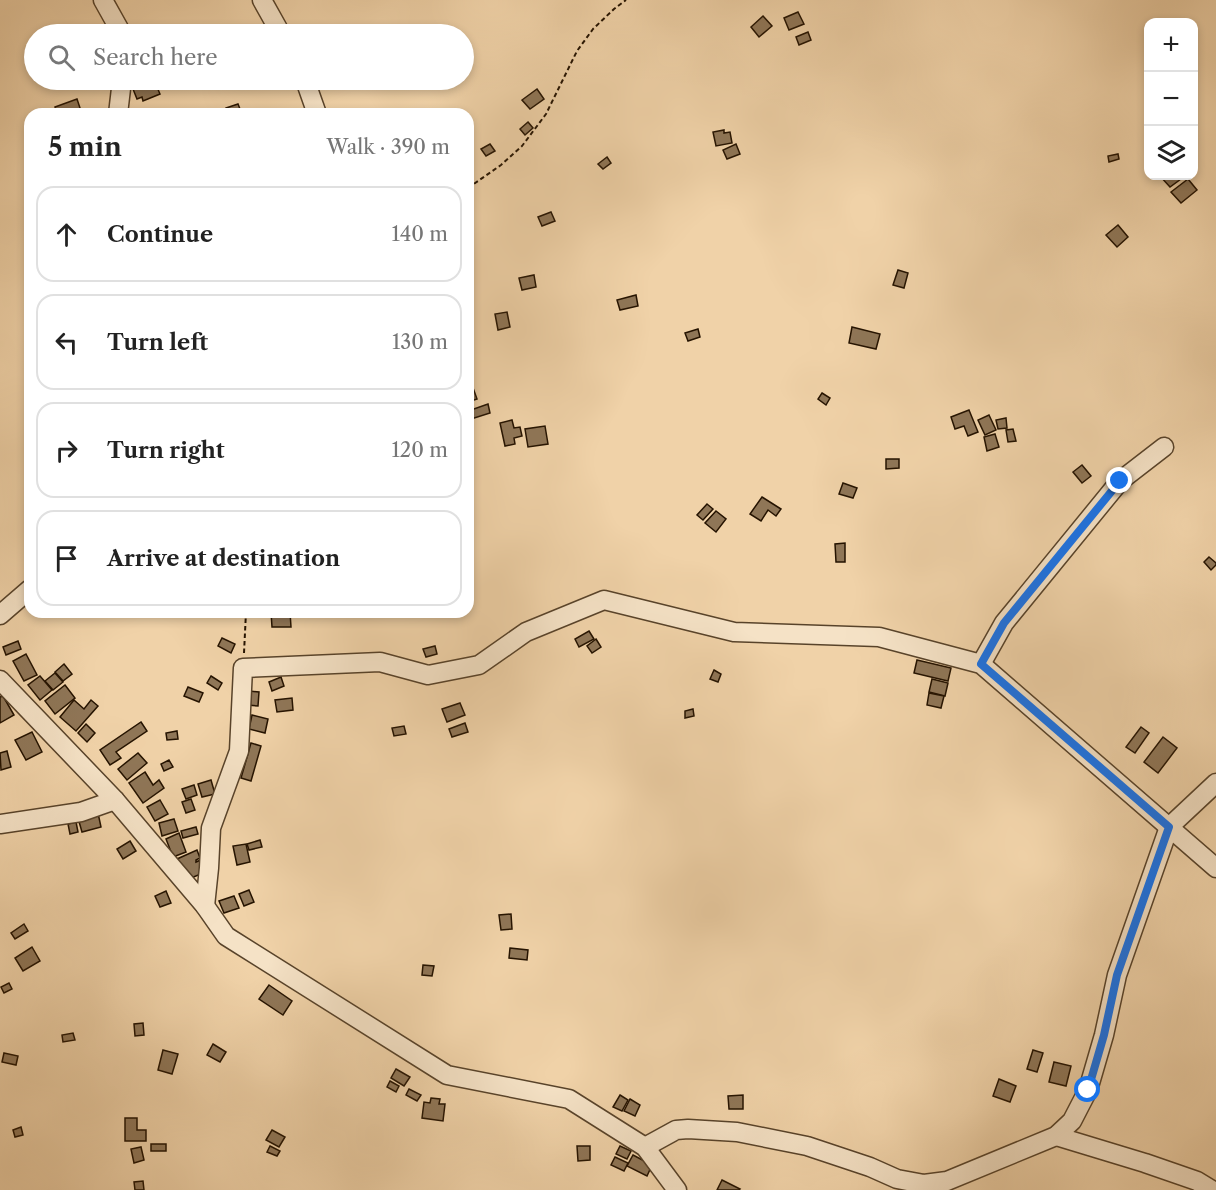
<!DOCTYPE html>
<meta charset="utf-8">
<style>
body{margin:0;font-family:"Libre Caslon Text",serif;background:#f6f6f6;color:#222}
.controls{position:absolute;right:18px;top:18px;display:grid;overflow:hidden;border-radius:12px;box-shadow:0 3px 9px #0003}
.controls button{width:54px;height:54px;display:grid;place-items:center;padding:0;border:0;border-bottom:2px solid #e0e0e0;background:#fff;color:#222;font:30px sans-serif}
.stop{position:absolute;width:18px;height:18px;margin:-14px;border:4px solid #1a73e8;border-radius:50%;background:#fff}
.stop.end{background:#1a73e8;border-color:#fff;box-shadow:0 2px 6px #0008}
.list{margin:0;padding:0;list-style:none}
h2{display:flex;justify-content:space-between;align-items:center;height:78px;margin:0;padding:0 24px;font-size:26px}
h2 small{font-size:20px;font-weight:400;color:#767676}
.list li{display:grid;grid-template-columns:39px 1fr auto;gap:18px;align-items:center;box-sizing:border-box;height:96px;margin:0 12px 12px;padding:0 12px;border:2px solid #e0e0e0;border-radius:18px}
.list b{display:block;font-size:22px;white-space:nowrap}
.list em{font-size:20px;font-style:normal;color:#767676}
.icon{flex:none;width:33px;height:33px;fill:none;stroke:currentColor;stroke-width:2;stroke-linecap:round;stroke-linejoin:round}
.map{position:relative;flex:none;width:1216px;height:1190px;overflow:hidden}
.search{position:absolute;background:#fff;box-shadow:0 3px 9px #0003;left:24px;top:24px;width:450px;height:66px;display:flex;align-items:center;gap:15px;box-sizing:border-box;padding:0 21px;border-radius:33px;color:#767676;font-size:22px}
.panel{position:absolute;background:#fff;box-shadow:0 3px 9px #0003;left:24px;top:108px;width:450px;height:510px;border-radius:18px}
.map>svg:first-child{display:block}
.building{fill:#8f7657;stroke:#251300;stroke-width:1.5}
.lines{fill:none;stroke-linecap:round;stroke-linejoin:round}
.minor-casing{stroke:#58432a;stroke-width:21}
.path{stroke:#251300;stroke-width:2;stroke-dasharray:4.5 3;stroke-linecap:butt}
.minor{stroke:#f5e2c6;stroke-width:18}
.route{stroke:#1a73e8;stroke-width:8}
</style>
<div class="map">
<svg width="1216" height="1190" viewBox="0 0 1216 1190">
<rect width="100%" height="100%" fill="#f0d2a8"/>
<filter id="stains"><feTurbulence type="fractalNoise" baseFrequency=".00333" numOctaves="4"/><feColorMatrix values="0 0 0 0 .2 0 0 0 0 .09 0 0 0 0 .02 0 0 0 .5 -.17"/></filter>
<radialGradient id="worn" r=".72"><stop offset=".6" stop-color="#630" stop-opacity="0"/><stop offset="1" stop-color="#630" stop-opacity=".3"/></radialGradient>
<g class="building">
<path d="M798 12 804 24 789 30 784 18Z"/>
<path d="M763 16 772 26 759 37 751 27Z"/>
<path d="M808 32 811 40 799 45 796 37Z"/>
<path d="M135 80H154L160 94 143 101 142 97 137 99 133 89 138 87Z"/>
<path d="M537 89 544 99 530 109 522 100Z"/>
<path d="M77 99 82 114H57L55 107Z"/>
<path d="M238 104 242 114H228L226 108Z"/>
<path d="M528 122 533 128 525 135 520 129Z"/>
<path d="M724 130V133L730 132 732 143 716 146 713 132Z"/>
<path d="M490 144 495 151 486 156 481 149Z"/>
<path d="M736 144 740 154 727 159 723 150Z"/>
<path d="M1118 154 1119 159 1109 162 1108 156Z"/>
<path d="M607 157 611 163 603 169 598 164Z"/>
<path d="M1160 176H1185L1170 187Z"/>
<path d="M1188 179 1197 190 1181 203 1171 192Z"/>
<path d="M551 212 555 221 542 226 538 217Z"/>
<path d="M1118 225 1128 237 1117 247 1106 235Z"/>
<path d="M898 270 908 273 904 288 893 285Z"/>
<path d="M534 275 536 287 522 290 519 278Z"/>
<path d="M636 295 638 306 620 310 617 300Z"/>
<path d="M507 312 510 327 498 330 495 314Z"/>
<path d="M852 327 880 334 876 349 849 343Z"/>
<path d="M698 329 700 337 688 341 685 333Z"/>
<path d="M472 385 477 399 468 402V387Z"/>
<path d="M822 393 830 398 826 405 818 399Z"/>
<path d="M488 404 490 413 468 420V411Z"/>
<path d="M969 410 978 432 968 436 964 426 955 429 951 417Z"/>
<path d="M989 415 996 430 985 435 978 420Z"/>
<path d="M1006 418 1007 428 998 429 996 420Z"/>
<path d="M512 420 514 428 520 427 522 436 514 438 515 444 505 446 500 423Z"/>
<path d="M545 426 548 444 528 447 525 429Z"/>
<path d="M1013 429 1016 441 1008 442 1006 430Z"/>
<path d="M995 434 999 447 987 451 984 437Z"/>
<path d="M886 459H899V468L886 469Z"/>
<path d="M1082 465 1091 476 1082 483 1073 472Z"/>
<path d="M843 483 857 488 853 498 839 494Z"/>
<path d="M762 497 781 509 776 516 768 510 761 521 750 514Z"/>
<path d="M707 504 713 509 703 520 697 515Z"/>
<path d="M716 511 726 519 716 532 705 523Z"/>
<path d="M845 543V562H836L835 544Z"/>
<path d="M1209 557 1216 563V565L1211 570 1204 562Z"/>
<path d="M271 612H290L291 627H272Z"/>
<path d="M589 631 594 639 579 647 575 639Z"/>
<path d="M222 638 235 644 231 653 218 646Z"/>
<path d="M596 639 601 647 592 653 587 646Z"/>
<path d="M18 641 21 649 6 655 3 647Z"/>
<path d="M435 646 437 654 426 657 423 649Z"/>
<path d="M26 654 37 675 24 681 13 661Z"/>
<path d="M917 660 951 668 948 681 914 673Z"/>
<path d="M64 664 72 674 63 681 55 672Z"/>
<path d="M714 670 721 674 718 682 710 679Z"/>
<path d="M55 673 63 682 53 690 45 681Z"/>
<path d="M40 676 52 690 40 700 28 685Z"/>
<path d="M211 676 222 683 218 690 207 683Z"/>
<path d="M281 677 284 686 272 691 269 682Z"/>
<path d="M932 679 948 683 945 696 929 692Z"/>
<path d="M65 685 75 698 55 714 45 701Z"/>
<path d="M188 687 203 693 199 702 184 696Z"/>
<path d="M249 691 259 692 258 706 247 705Z"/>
<path d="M929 693 944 696 941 708 927 705Z"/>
<path d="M3 696 14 715 0 723V697Z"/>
<path d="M292 698 293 710 277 712 275 700Z"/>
<path d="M74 700 84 709 91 700 98 706 76 731 60 717Z"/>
<path d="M460 703 465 715 447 722 442 709Z"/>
<path d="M693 709 694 716 685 718V711Z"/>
<path d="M252 715 268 719 265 733 249 729Z"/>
<path d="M141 722 147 731 116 752 121 758 110 765 100 750Z"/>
<path d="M465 723 468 732 452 737 449 729Z"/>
<path d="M86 724 95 733 87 742 78 733Z"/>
<path d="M404 726 406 734 394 736 392 728Z"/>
<path d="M1141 727 1149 733 1135 753 1126 747Z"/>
<path d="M177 731 178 739 167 740 166 733Z"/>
<path d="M32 732 42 752 26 760 15 740Z"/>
<path d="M1163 737 1177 748 1158 773 1144 762Z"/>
<path d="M251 743 261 746 251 781 241 778Z"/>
<path d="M7 751 11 767 1 770 0 753Z"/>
<path d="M138 753 147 763 127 780 118 769Z"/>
<path d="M169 760 173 767 164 771 161 764Z"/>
<path d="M145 772 153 785 159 780 164 788 143 803 129 783Z"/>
<path d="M211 780 215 794 202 797 198 784Z"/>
<path d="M194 785 197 795 186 799 182 789Z"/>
<path d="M191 799 195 810 186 813 182 802Z"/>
<path d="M160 800 168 814 155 821 147 807Z"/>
<path d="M98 813 101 827 82 832 78 818Z"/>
<path d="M174 819 178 831 162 836 159 823Z"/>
<path d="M76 822 78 832 70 834 68 824Z"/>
<path d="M196 827 198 834 183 838 181 831Z"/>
<path d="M179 833 186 852 173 857 166 839Z"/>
<path d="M260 840 262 847 249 850 247 844Z"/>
<path d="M130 841 136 851 123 859 117 849Z"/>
<path d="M246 844 250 862 237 865 233 846Z"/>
<path d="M197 850 200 858 196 860V862L203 859 201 874 186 880 177 859Z"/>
<path d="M249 890 254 902 244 906 239 894Z"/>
<path d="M166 891 171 903 160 907 155 896Z"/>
<path d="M234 896 239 908 224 913 219 901Z"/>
<path d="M511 914 512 929 501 930 499 915Z"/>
<path d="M24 924 28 931 15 939 11 933Z"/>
<path d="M32 947 40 961 23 971 15 958Z"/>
<path d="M510 948 528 950 527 960 509 958Z"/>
<path d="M423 965 434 966 432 976 422 975Z"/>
<path d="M9 983 12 989 4 993 1 987Z"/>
<path d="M269 985 292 1001 283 1015 259 999Z"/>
<path d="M143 1023 144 1035 135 1036 134 1024Z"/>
<path d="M73 1033 75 1040 63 1042 62 1035Z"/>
<path d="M213 1044 226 1052 220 1062 207 1055Z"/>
<path d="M163 1050 178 1054 172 1074 158 1070Z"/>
<path d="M1033 1050 1043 1053 1037 1072 1027 1069Z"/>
<path d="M4 1053 18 1056 16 1065 2 1062Z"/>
<path d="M1054 1062 1071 1066 1066 1086 1049 1082Z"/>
<path d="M396 1069 410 1077 404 1086 391 1078Z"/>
<path d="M999 1079 1016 1086 1010 1102 993 1096Z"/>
<path d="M390 1081 399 1086 396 1092 387 1087Z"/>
<path d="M409 1089 421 1095 417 1101 406 1095Z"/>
<path d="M620 1095 628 1100 622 1111 613 1107Z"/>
<path d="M743 1095V1109H729L728 1096Z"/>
<path d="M431 1098 440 1099 439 1104H445L443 1121 422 1118 424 1102 430 1103Z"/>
<path d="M630 1099 640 1105 635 1116 624 1111Z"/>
<path d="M125 1118H137V1130H146V1141H125Z"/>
<path d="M21 1127 23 1135 15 1137 13 1130Z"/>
<path d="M272 1130 285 1137 279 1147 266 1140Z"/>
<rect x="151" y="1144" width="15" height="7"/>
<path d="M270 1146 280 1151 277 1156 267 1152Z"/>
<path d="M577 1146H590V1160L578 1161Z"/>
<path d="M620 1146 631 1151 627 1159 616 1154Z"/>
<path d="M141 1147 144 1160 134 1163 131 1149Z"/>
<path d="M633 1155 652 1165 647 1176 627 1166Z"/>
<path d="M615 1157 628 1163 624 1171 611 1165Z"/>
<path d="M722 1180 740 1189 739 1190H717Z"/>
<path d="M143 1181 144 1190H135L134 1182Z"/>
</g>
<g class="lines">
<g class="minor-casing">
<g id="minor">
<path d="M103 0 122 34"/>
<path d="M262 0 281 34"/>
<path d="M305 80 317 114"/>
<path d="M118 114 122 80"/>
<path d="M0 615 30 589"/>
<path d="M981 664 1004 623 1120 481 1164 447"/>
<path d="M0 680 115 800 205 906 226 936 447 1075 569 1099 645 1147 677 1190"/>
<path d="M0 824 81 812 115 800"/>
<path d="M205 906 209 868 211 828 239 751 243 668 380 662 428 675 479 665 526 632 604 600 734 632 879 637 981 664 1216 868"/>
<path d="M1056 1136 1145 1163 1197 1181 1212 1190"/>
<path d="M645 1147 676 1130 688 1129 737 1132 807 1146 870 1167 897 1179 924 1184 947 1181 1056 1136 1072 1121 1088 1090 1104 1035 1117 975 1169 827 1216 783"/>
</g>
</g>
<g class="path">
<path d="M468 188 501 165 522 146 546 114 577 51 593 29 614 9 626 0"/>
<path d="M244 653 246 612"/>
</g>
<use href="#minor" class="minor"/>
</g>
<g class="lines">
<path class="route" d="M1088 1090 1104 1035 1117 975 1169 827 981 664 1004 623 1120 481"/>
</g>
<rect width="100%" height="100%" filter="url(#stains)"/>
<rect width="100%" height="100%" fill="url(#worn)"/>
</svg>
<div class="controls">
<button>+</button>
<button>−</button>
<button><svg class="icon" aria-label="layers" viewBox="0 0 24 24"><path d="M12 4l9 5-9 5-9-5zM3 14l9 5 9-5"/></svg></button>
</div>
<div class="stop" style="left:1088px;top:1090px"></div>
<div class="stop end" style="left:1120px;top:481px"></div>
<div class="search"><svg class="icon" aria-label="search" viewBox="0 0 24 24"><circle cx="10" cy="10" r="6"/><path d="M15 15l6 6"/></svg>Search here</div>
<section class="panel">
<h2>5 min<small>Walk · 390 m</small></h2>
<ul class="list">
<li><svg class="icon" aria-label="ahead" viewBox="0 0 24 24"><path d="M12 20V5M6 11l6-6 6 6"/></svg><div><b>Continue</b></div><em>140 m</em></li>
<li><svg class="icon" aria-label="left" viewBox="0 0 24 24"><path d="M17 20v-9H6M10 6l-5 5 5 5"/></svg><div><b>Turn left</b></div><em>130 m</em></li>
<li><svg class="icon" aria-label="right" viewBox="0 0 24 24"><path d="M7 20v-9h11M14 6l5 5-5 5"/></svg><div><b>Turn right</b></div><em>120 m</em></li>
<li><svg class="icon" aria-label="arrive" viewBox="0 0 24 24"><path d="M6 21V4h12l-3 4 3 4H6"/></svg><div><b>Arrive at destination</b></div></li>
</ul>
</section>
</div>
